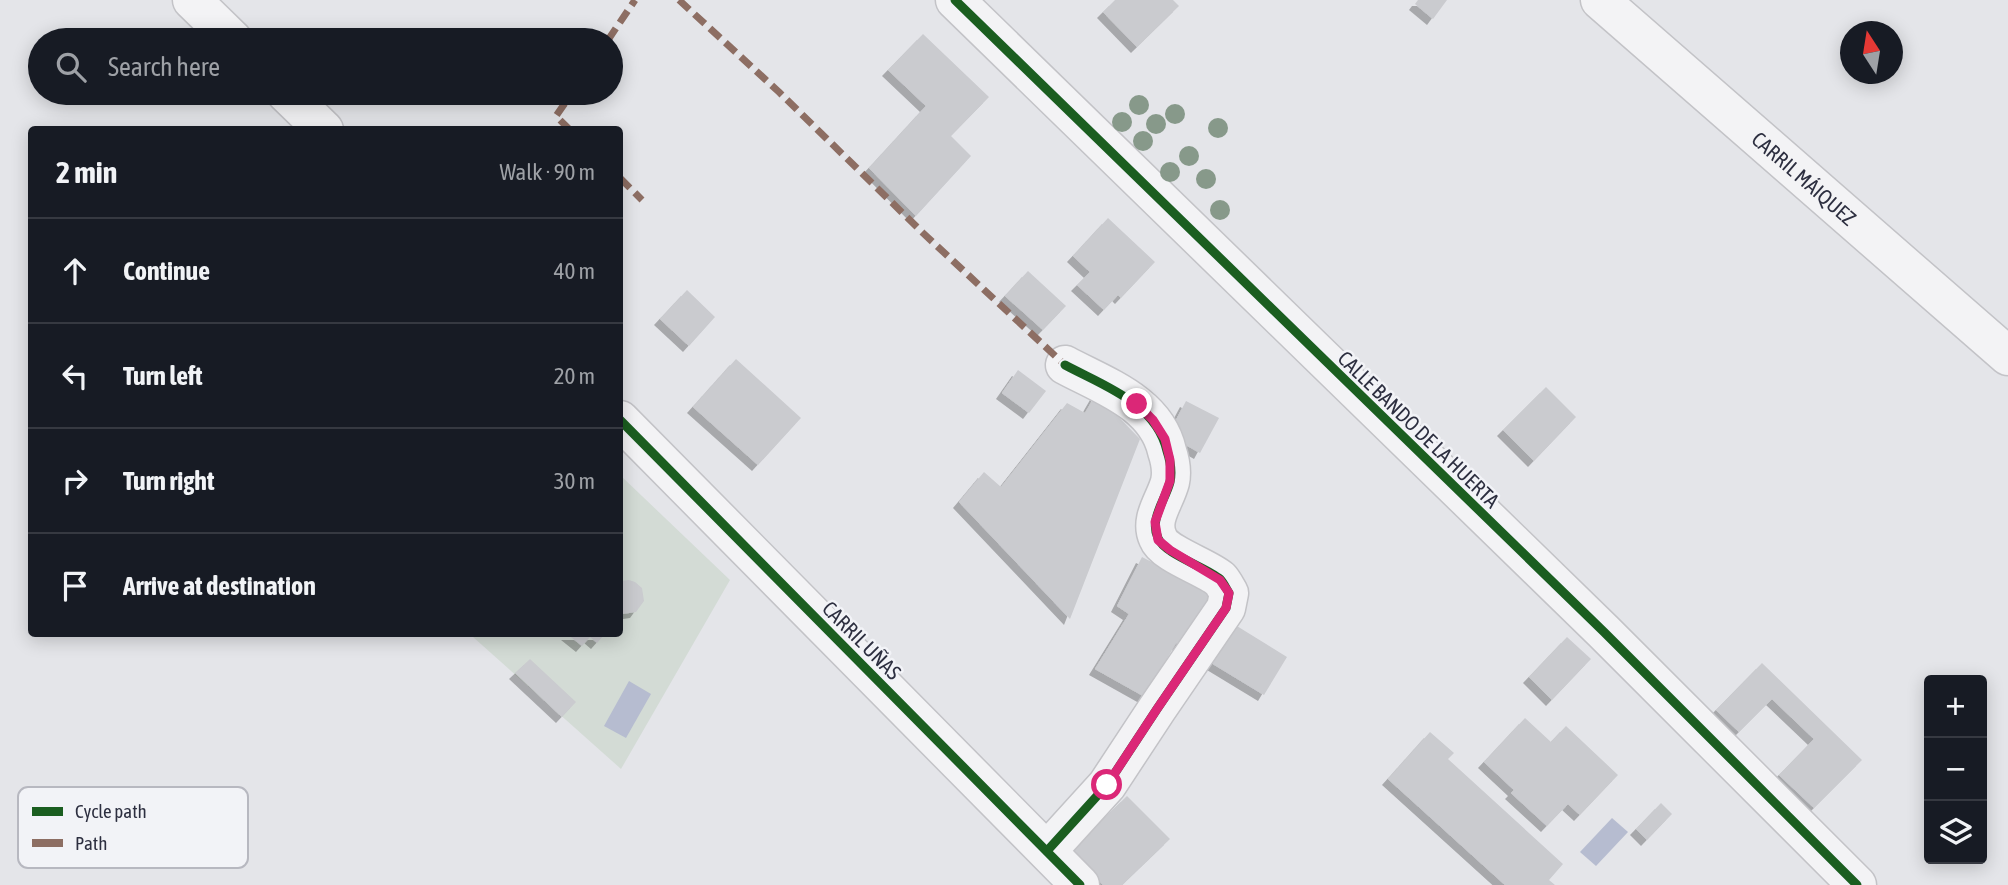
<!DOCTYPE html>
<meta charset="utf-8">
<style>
body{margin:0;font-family:"Asap Condensed",sans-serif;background:#242831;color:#f1f3f6}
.controls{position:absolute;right:21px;bottom:21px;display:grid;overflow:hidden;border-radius:7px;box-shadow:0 4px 18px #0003}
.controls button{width:63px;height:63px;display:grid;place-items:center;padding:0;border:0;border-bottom:2px solid #363941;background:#171b24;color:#f1f3f6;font:35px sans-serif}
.compass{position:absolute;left:1840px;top:21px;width:63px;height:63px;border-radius:50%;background:#171b24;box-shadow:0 4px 18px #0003;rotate:348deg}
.stop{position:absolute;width:21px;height:21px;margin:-16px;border:5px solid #db2777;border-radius:50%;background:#fff}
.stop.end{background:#db2777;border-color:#fff;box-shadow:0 2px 7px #0008}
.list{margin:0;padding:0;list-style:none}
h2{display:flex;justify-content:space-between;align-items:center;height:91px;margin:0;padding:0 28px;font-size:30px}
h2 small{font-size:23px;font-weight:400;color:#9ea1a6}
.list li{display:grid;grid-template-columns:46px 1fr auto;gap:21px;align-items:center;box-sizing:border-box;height:105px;padding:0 28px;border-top:2px solid #363941}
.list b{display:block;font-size:26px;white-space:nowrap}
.list em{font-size:23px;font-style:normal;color:#9ea1a6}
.icon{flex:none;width:38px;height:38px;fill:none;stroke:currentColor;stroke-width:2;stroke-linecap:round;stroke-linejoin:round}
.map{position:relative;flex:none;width:2008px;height:885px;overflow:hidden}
.search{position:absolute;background:#171b24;box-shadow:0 4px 18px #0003;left:28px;top:28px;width:595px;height:77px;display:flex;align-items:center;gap:18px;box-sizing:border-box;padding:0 24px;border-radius:38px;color:#9ea1a6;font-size:26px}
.panel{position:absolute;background:#171b24;box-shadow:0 4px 18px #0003;left:28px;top:126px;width:595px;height:511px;border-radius:7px}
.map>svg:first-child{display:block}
.green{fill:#d3dbd5}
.water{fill:#b6bcd0}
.building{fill:#cacbcf;filter:url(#shadow)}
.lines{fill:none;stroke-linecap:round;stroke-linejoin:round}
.minor-casing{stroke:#c3c3c7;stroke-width:41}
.minor{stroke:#f3f3f5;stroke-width:38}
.quiet{stroke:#8d6e63;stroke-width:7;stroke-dasharray:14 7;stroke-linecap:butt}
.cycleway-casing{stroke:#f2f3f7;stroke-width:13}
.cycleway{stroke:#1b5e20;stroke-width:9}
.tree{fill:#87998a}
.route{stroke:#db2777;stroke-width:9}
.labels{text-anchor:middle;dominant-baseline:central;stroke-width:5;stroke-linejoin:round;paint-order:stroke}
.street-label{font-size:21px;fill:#2d2f40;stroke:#f2f3f7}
.key{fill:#f2f3f7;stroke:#b7b8c0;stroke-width:2}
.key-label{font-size:19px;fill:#2d2f40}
</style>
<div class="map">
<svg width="2008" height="885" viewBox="0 0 2008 885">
<defs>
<filter id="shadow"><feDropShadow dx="-6" dy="6" stdDeviation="0" flood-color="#0004"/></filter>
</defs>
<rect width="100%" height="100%" fill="#e4e5e9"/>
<path class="green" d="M620 475 730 580 621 769 473 637 475 634H620Z"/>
<g class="water">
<path d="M629 681 651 694 626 738 604 726Z"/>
<path d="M1612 818 1628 832 1596 866 1580 852Z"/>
</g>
<g class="building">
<path d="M1115 0H1173L1179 6 1137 47 1103 12Z"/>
<path d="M1418 0H1447L1433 19 1415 4Z"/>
<path d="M923 34 989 97 951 136 971 156 916 216 869 168 926 106 888 70Z"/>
<path d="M1108 218 1155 262 1121 298 1118 295 1104 310 1077 285 1090 272 1073 256Z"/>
<path d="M1028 271 1066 306 1043 330 1005 296Z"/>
<path d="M687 290 715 317 689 346 660 319Z"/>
<path d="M736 359 801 418 758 465 693 407Z"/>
<path d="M1018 370 1046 391 1029 413 1002 393Z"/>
<path d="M1546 387 1576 417 1534 461 1503 430Z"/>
<path d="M1096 394 1140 439 1070 619 959 502 984 472 1001 487 1067 403 1085 413Z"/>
<path d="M1186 401 1219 418 1200 453 1168 435Z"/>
<path d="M1142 557 1212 593 1184 647 1176 643 1145 697 1095 669 1129 614 1117 606Z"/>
<path d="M629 580 635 582 642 588 644 601 636 612 622 614 620 616V581Z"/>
<path d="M1232 623 1287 657 1264 695 1208 661Z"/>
<path d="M567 634H605L597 643 590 637 582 646Z"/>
<path d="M1567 637 1591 659 1552 700 1529 677Z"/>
<path d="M530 659 576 702 562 717 515 673Z"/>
<path d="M1762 663 1862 760 1814 808 1779 775 1814 739 1772 699 1739 732 1716 710Z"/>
<path d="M1525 718 1551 742 1566 726 1618 775 1580 815 1568 804 1547 826 1511 793 1514 790 1484 762Z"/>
<path d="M1430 732 1454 753 1448 759 1563 864 1549 880 1555 885H1505L1388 779Z"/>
<path d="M1127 796 1170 839 1122 885H1103L1070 851Z"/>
<path d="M1661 803 1672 814 1647 840 1636 829Z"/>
</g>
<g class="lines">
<g class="minor-casing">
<g id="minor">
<path d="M192 0 233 40"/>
<path d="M955 0 1604 632 1857 885"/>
<path id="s1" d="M1600 0 2008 356"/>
<path d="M286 93 324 130"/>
<path d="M620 420 1080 885"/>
<path d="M1047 851 1107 785 1157 709 1226 608 1229 593C1226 588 1223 582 1220 579 1206 567 1164 554 1158 538 1149 519 1165 501 1170 482 1172 473 1170 460 1167 451 1156 403 1104 386 1065 365"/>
</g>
</g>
<use href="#minor" class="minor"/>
<g class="quiet">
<path d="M679 0 779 92 923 233 1065 365"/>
<path d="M608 40 635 0"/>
<path d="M570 130 556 116 572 93"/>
<path d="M620 178 642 200"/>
</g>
<g class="cycleway-casing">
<g id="cycleway">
<path d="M955 0 1604 632 1857 885"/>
<path d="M620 420 1080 885"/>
<path d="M1047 851 1107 785 1157 709 1226 608 1229 593C1226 588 1223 582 1220 579 1206 567 1164 554 1158 538 1149 519 1165 501 1170 482 1172 473 1170 460 1167 451 1156 403 1104 386 1065 365"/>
</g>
</g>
<use href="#cycleway" class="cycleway"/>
</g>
<g class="tree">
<circle cx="1139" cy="105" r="10"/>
<circle cx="1175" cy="114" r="10"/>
<circle cx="1122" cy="122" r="10"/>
<circle cx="1156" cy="124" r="10"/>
<circle cx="1218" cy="128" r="10"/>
<circle cx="1143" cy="141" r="10"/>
<circle cx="1189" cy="156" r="10"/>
<circle cx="1170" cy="172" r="10"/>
<circle cx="1206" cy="179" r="10"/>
<circle cx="1220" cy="210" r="10"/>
</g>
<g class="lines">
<path class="route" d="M1107 785 1157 709 1226 608 1229 593 1220 580 1170 550 1158 540 1155 522 1170 481V460L1165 439 1153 420 1137 404"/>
</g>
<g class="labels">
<g class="street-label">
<text stroke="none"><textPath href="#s1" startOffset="271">CARRIL MÁIQUEZ</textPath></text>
<text transform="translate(1419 429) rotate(44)">CALLE BANDO DE LA HUERTA</text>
<text transform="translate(862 640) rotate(45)">CARRIL UÑAS</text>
</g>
</g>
<rect x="18" y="787" width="230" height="81" rx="10" class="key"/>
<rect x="32" y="807" width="31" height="9" fill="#1b5e20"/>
<rect x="32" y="839" width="31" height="8" fill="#8d6e63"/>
<g class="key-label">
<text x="75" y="818">Cycle path</text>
<text x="75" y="850">Path</text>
</g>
</svg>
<div class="controls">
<button>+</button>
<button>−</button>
<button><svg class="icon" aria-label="layers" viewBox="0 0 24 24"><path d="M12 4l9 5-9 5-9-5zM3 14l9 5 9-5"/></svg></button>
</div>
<svg class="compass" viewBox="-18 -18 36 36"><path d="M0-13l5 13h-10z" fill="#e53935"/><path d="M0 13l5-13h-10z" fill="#9ea1a6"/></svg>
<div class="stop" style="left:1107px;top:785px"></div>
<div class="stop end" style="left:1137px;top:404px"></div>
<div class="search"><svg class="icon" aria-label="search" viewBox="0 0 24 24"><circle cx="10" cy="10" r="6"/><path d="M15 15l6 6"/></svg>Search here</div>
<section class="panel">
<h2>2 min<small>Walk · 90 m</small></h2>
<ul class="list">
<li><svg class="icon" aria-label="ahead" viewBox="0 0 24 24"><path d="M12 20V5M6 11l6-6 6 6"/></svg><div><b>Continue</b></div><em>40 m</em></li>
<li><svg class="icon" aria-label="left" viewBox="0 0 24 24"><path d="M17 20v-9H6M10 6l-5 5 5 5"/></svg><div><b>Turn left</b></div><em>20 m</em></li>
<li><svg class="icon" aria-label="right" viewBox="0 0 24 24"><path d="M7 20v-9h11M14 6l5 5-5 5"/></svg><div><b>Turn right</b></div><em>30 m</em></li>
<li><svg class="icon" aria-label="arrive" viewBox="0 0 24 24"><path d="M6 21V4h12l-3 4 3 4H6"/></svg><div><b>Arrive at destination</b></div></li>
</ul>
</section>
</div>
